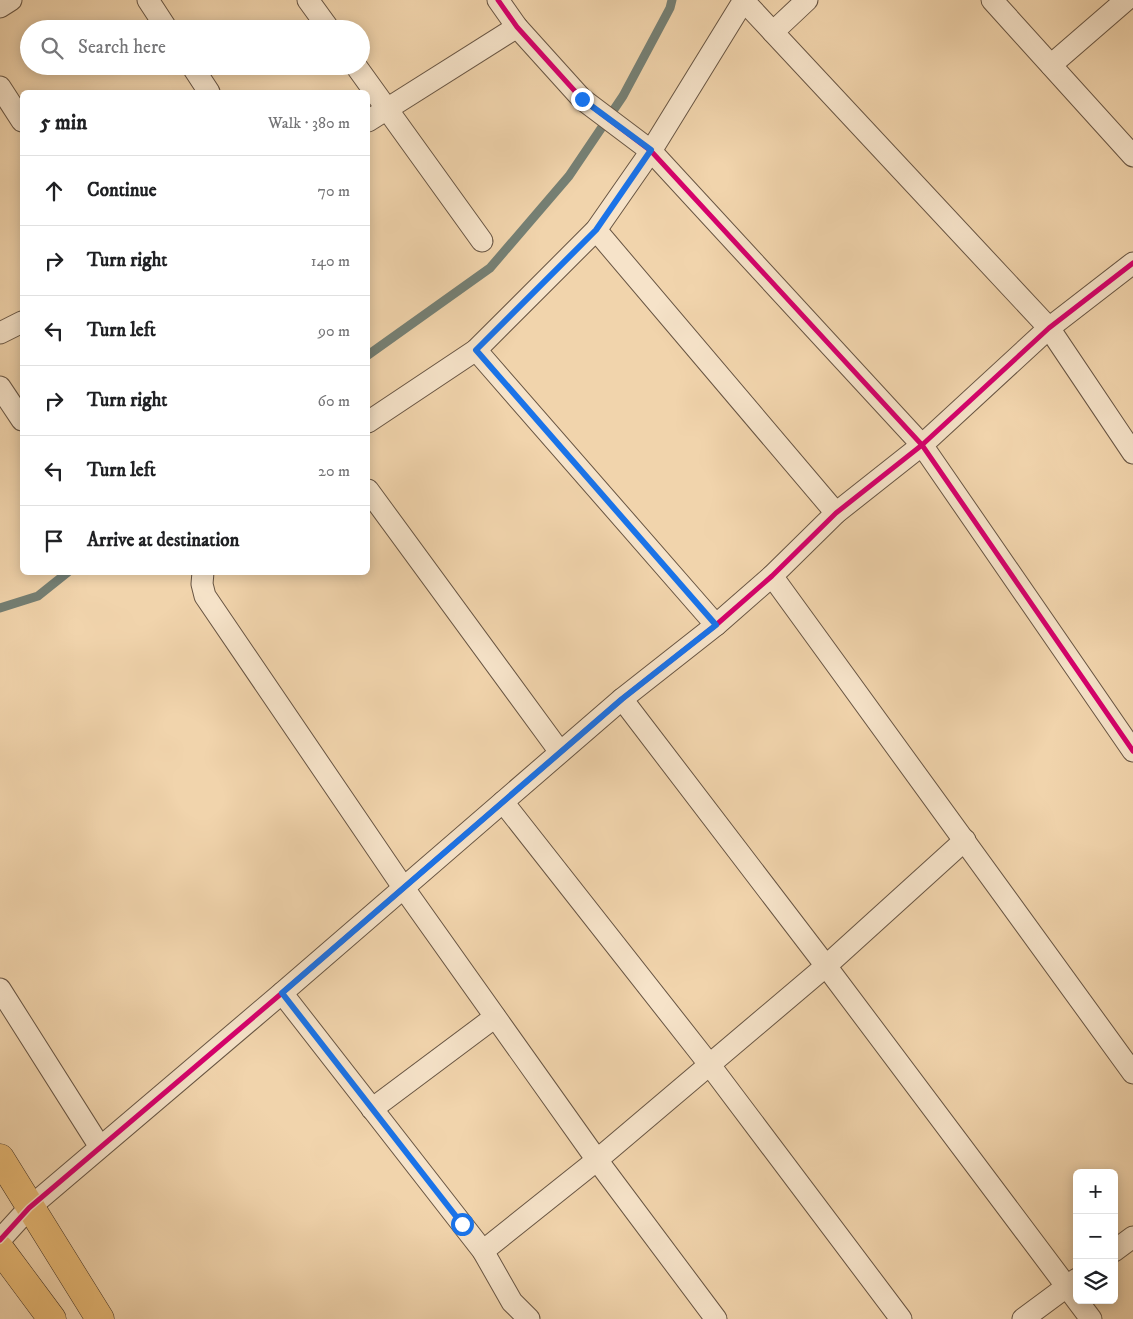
<!DOCTYPE html>
<meta charset="utf-8">
<style>
body{margin:0;font-family:"IM FELL DW Pica",serif;background:#f2f2f2;color:#202124}
.controls{position:absolute;right:15px;bottom:15px;display:grid;overflow:hidden;border-radius:8px;box-shadow:0 2px 12px #0003}
.controls button{width:45px;height:45px;display:grid;place-items:center;padding:0;border:0;border-bottom:1px solid #e0e0e0;background:#fff;color:#202124;font:25px sans-serif}
.stop{position:absolute;width:15px;height:15px;margin:-11px;border:4px solid #1a73e8;border-radius:50%;background:#fff}
.stop.end{background:#1a73e8;border-color:#fff;box-shadow:0 1px 5px #0008}
.list{margin:0;padding:0;list-style:none}
h2{display:flex;justify-content:space-between;align-items:center;height:65px;margin:0;padding:0 20px;font-size:21px}
h2 small{font-size:16px;font-weight:400;color:#757577}
.list li{display:grid;grid-template-columns:32px 1fr auto;gap:15px;align-items:center;box-sizing:border-box;height:70px;padding:0 20px;border-top:1px solid #e0e0e0}
.list b{display:block;font-size:19px;white-space:nowrap}
.list em{font-size:16px;font-style:normal;color:#757577}
.icon{flex:none;width:28px;height:28px;fill:none;stroke:currentColor;stroke-width:2;stroke-linecap:round;stroke-linejoin:round}
.map{position:relative;flex:none;width:1133px;height:1319px;overflow:hidden}
.search{position:absolute;background:#fff;box-shadow:0 2px 12px #0003;left:20px;top:20px;width:350px;height:55px;display:flex;align-items:center;gap:12px;box-sizing:border-box;padding:0 18px;border-radius:28px;color:#757577;font-size:19px}
.panel{position:absolute;background:#fff;box-shadow:0 2px 12px #0003;left:20px;top:90px;width:350px;height:485px;border-radius:8px}
.map>svg:first-child{display:block}
.lines{fill:none;stroke-linecap:round;stroke-linejoin:round}
.stream{stroke:#758075;stroke-width:9}
.minor-casing{stroke:#685543;stroke-width:23}
.trunk-casing{stroke:#3b2b20;stroke-width:29}
.minor{stroke:#f6e3c9;stroke-width:21}
.trunk{stroke:#e8ba76;stroke-width:28}
.cycleway-casing{stroke:#f6e3c9;stroke-width:8}
.cycleway{stroke:#d6006c;stroke-width:5}
.route{stroke:#1a73e8;stroke-width:6}
</style>
<div class="map">
<svg width="1133" height="1319" viewBox="0 0 1133 1319">
<rect width="100%" height="100%" fill="#f1d4ac"/>
<filter id="stains"><feTurbulence type="fractalNoise" baseFrequency=".004" numOctaves="4"/><feColorMatrix values="0 0 0 0 .2 0 0 0 0 .09 0 0 0 0 .02 0 0 0 .5 -.17"/></filter>
<radialGradient id="worn" r=".72"><stop offset=".6" stop-color="#630" stop-opacity="0"/><stop offset="1" stop-color="#630" stop-opacity=".3"/></radialGradient>
<g class="lines">
<g class="stream">
<path d="M368 355 490 268 569 176 623 96 670 8 672 0"/>
<path d="M0 608 38 596 68 572"/>
</g>
<g class="minor-casing">
<g id="minor">
<path d="M148 0 167 29"/>
<path d="M308 0 329 29"/>
<path d="M498 0 517 27 582 99 651 151 922 445 1133 751"/>
<path d="M992 0 1133 156"/>
<path d="M744 1 1049 328 1133 453"/>
<path d="M0 7 11 0"/>
<path d="M773 32 807 0"/>
<path d="M1051 65 1126 0"/>
<path d="M192 66 209 92"/>
<path d="M356 66 482 241"/>
<path d="M0 87 22 121"/>
<path d="M368 121 517 27"/>
<path d="M596 230 836 513"/>
<path d="M0 333 22 322"/>
<path d="M476 350 716 625"/>
<path d="M0 387 22 420"/>
<path d="M368 422 476 350 596 230 651 151 744 0"/>
<path d="M368 490 560 752"/>
<path d="M203 572 202 584 205 596 403 887 597 1160 716 1319"/>
<path d="M772 576 1133 1073"/>
<path d="M622 699 826 966 1091 1319"/>
<path d="M503 802 709 1064 901 1319"/>
<path d="M0 989 100 1147"/>
<path d="M282 993 483 1251 512 1302 529 1319"/>
<path d="M372 1109 495 1017"/>
<path d="M0 1240 29 1208 282 993 622 699 716 625 772 576 836 513 922 445 1049 328 1133 263"/>
<path d="M483 1251 597 1160 826 966 965 840"/>
<path d="M1114 1251 1133 1237"/>
<path d="M1023 1319 1077 1279"/>
</g>
</g>
<g class="trunk-casing">
<g id="trunk">
<path d="M0 1158 100 1319"/>
<path d="M0 1249 52 1319"/>
</g>
</g>
<use href="#minor" class="minor"/>
<use href="#trunk" class="trunk"/>
<g class="cycleway-casing">
<g id="cycleway">
<path d="M498 0 517 27 582 99 651 151 922 445 1133 751"/>
<path d="M0 1240 29 1208 282 993 622 699 716 625 772 576 836 513 922 445 1049 328 1133 263"/>
</g>
</g>
<use href="#cycleway" class="cycleway"/>
</g>
<g class="lines">
<path class="route" d="M462 1224 282 993 622 699 716 625 476 350 596 230 651 150 582 99"/>
</g>
<rect width="100%" height="100%" filter="url(#stains)"/>
<rect width="100%" height="100%" fill="url(#worn)"/>
</svg>
<div class="controls">
<button>+</button>
<button>−</button>
<button><svg class="icon" aria-label="layers" viewBox="0 0 24 24"><path d="M12 4l9 5-9 5-9-5zM3 14l9 5 9-5"/></svg></button>
</div>
<div class="stop" style="left:462px;top:1224px"></div>
<div class="stop end" style="left:582px;top:99px"></div>
<div class="search"><svg class="icon" aria-label="search" viewBox="0 0 24 24"><circle cx="10" cy="10" r="6"/><path d="M15 15l6 6"/></svg>Search here</div>
<section class="panel">
<h2>5 min<small>Walk · 380 m</small></h2>
<ul class="list">
<li><svg class="icon" aria-label="ahead" viewBox="0 0 24 24"><path d="M12 20V5M6 11l6-6 6 6"/></svg><div><b>Continue</b></div><em>70 m</em></li>
<li><svg class="icon" aria-label="right" viewBox="0 0 24 24"><path d="M7 20v-9h11M14 6l5 5-5 5"/></svg><div><b>Turn right</b></div><em>140 m</em></li>
<li><svg class="icon" aria-label="left" viewBox="0 0 24 24"><path d="M17 20v-9H6M10 6l-5 5 5 5"/></svg><div><b>Turn left</b></div><em>90 m</em></li>
<li><svg class="icon" aria-label="right" viewBox="0 0 24 24"><path d="M7 20v-9h11M14 6l5 5-5 5"/></svg><div><b>Turn right</b></div><em>60 m</em></li>
<li><svg class="icon" aria-label="left" viewBox="0 0 24 24"><path d="M17 20v-9H6M10 6l-5 5 5 5"/></svg><div><b>Turn left</b></div><em>20 m</em></li>
<li><svg class="icon" aria-label="arrive" viewBox="0 0 24 24"><path d="M6 21V4h12l-3 4 3 4H6"/></svg><div><b>Arrive at destination</b></div></li>
</ul>
</section>
</div>
